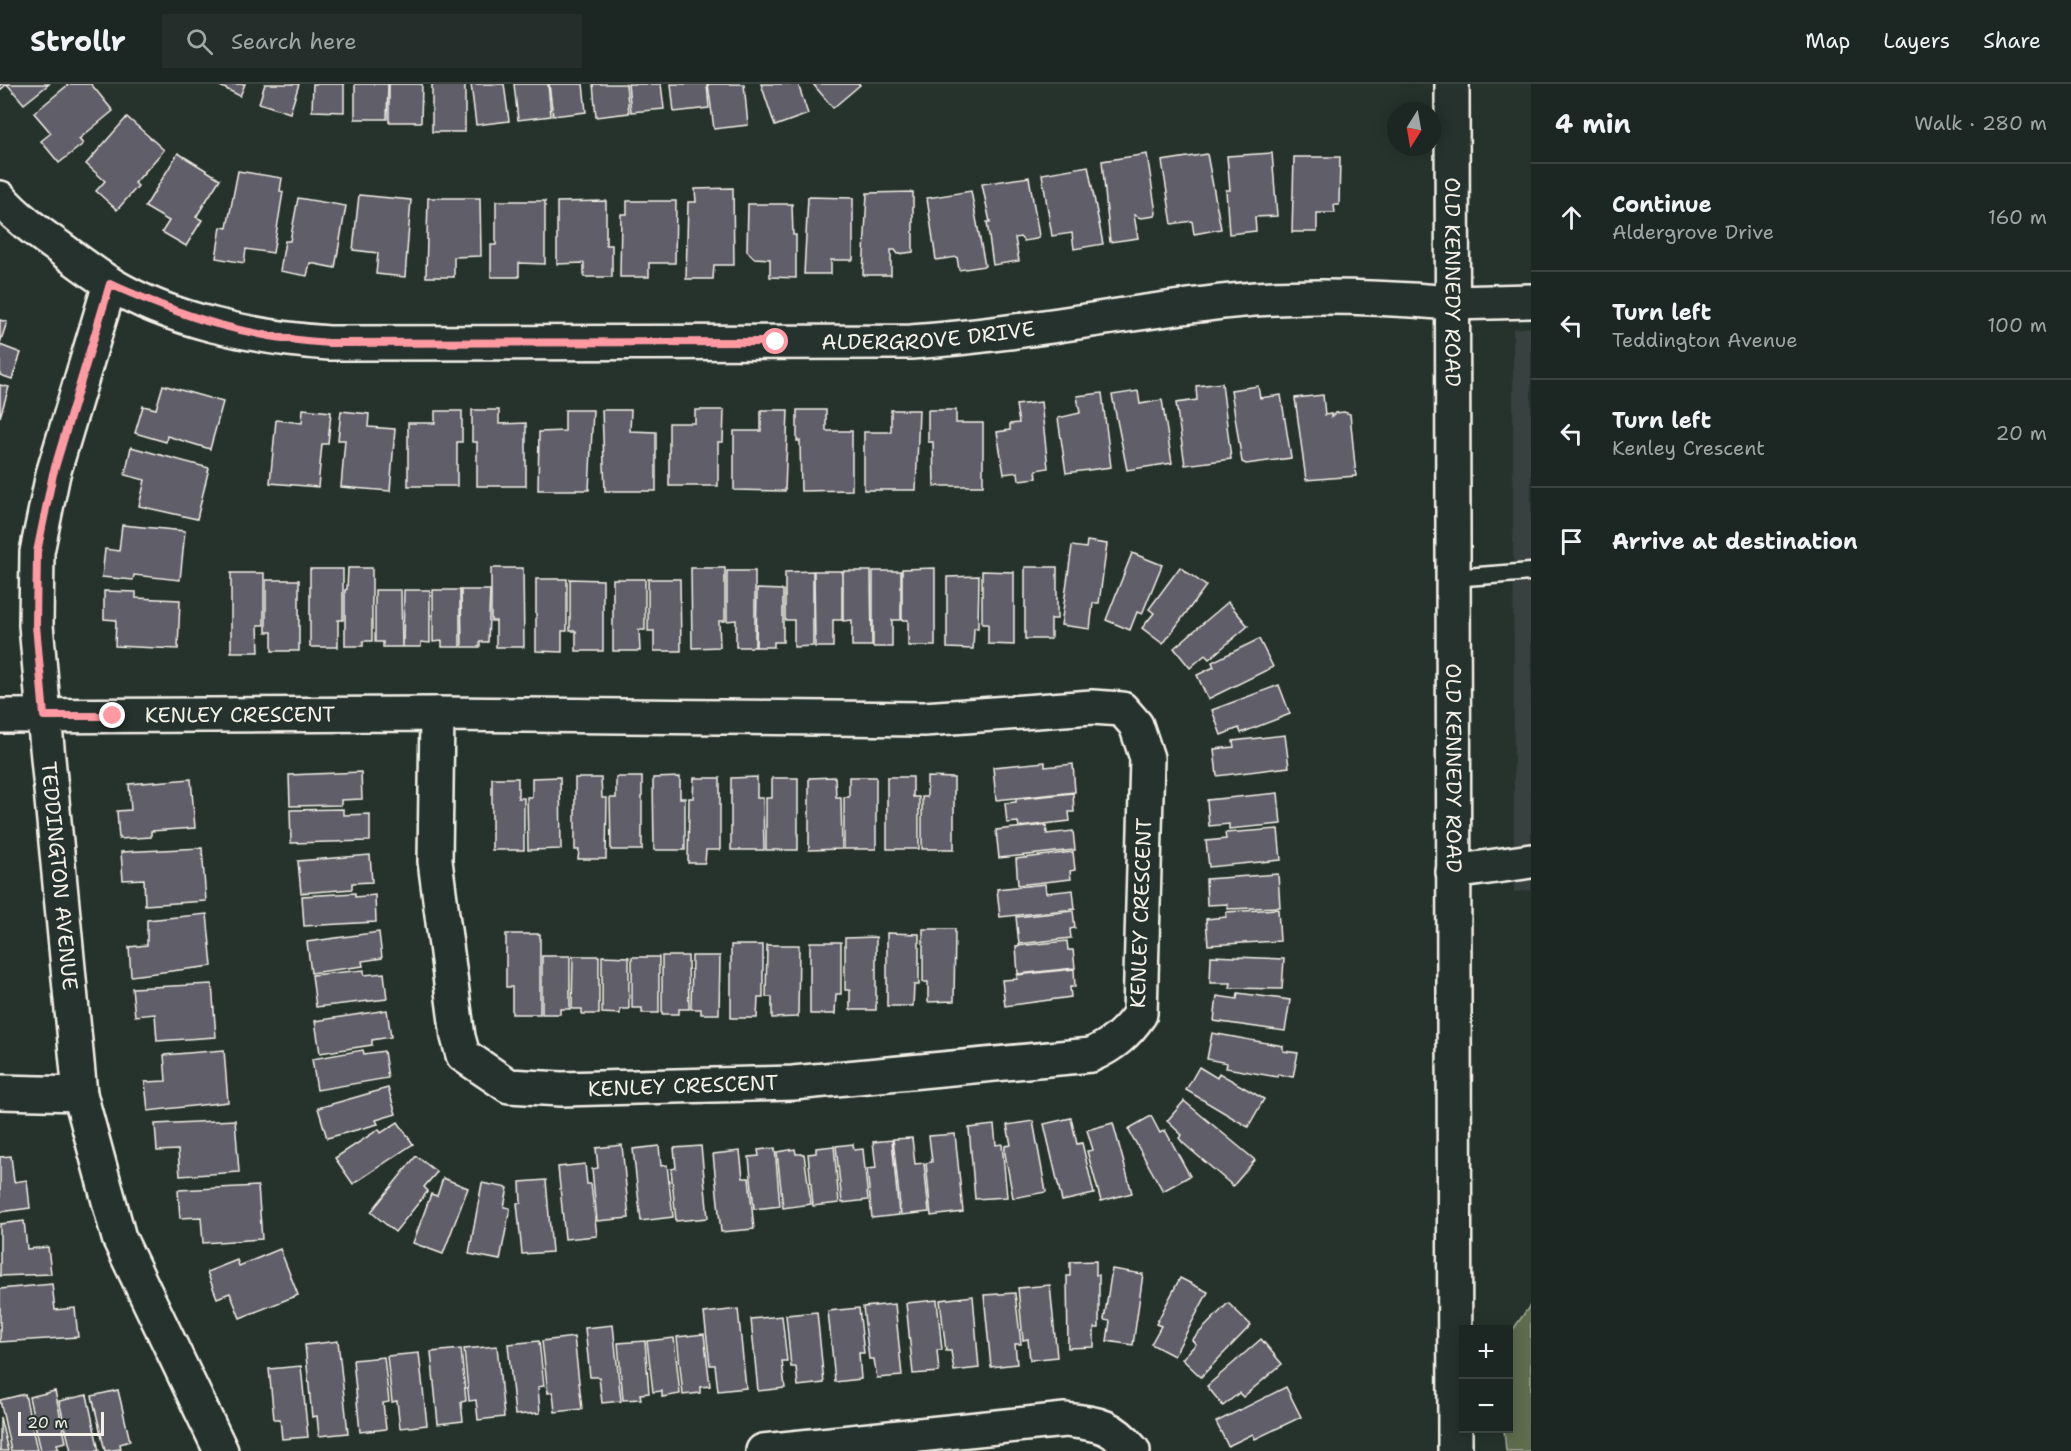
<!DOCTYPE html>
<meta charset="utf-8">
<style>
body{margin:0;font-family:"Shantell Sans",sans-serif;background:#252e2a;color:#f1f3f6}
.controls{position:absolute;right:18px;bottom:18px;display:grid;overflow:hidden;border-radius:0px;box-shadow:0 3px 15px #0003}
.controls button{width:54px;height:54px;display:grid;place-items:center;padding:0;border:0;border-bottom:2px solid #3a4340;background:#1c2622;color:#f1f3f6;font:30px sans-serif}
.compass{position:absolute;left:1387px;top:18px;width:54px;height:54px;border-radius:50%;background:#1c2622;box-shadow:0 3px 15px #0003;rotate:191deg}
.scale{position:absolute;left:18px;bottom:15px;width:86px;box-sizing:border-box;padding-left:6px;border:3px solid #f4f1e8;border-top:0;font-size:16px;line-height:21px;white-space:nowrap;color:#f4f1e8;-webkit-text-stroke:4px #26332d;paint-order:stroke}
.stop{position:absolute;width:18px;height:18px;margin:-14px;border:4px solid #ff9aa2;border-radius:50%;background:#fff}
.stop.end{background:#ff9aa2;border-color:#fff;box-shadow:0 2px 6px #0008}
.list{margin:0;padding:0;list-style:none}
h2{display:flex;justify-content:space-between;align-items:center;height:78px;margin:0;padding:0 24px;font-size:26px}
h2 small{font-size:20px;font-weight:400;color:#a0a5a5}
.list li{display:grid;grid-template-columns:39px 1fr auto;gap:18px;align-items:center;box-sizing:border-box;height:108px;padding:0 24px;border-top:2px solid #3a4340}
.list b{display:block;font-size:22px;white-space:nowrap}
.list p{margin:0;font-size:20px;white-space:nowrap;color:#a0a5a5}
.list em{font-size:20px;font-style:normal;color:#a0a5a5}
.icon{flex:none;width:33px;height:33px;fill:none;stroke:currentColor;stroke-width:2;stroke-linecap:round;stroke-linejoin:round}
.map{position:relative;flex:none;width:1531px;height:1367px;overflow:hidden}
header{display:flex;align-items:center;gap:36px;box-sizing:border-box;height:84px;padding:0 30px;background:#1c2622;border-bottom:2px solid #3a4340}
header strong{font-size:28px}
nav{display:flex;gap:33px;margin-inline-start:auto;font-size:21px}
.search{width:420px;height:54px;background:#252e2a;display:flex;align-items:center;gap:15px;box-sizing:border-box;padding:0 21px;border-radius:0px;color:#a0a5a5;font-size:22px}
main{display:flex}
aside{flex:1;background:#1c2622}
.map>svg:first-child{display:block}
.built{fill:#38403f}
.green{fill:#5f6c4e;stroke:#aaae9b;stroke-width:1.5}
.building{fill:#615e69;stroke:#f4f1e8;stroke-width:1.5}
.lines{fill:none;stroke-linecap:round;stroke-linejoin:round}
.lane-casing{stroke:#f4f1e8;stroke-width:21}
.street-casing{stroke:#f4f1e8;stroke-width:38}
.secondary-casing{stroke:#f4f1e8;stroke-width:38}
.lane{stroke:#26332d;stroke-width:16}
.street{stroke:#26332d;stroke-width:33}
.secondary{stroke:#26332d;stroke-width:33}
.route{stroke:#ff9aa2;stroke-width:8}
.labels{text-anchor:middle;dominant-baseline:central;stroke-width:6;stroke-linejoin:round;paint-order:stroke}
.street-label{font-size:21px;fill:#f4f1e8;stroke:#26332d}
</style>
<header>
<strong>Strollr</strong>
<div class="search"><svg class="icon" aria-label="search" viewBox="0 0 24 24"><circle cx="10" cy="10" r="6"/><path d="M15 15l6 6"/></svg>Search here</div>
<nav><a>Map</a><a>Layers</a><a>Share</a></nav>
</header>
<main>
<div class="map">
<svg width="1531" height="1367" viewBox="0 0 1531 1367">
<rect width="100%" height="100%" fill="#26332d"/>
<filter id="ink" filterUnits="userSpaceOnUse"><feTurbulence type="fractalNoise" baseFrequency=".0167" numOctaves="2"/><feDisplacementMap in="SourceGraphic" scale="12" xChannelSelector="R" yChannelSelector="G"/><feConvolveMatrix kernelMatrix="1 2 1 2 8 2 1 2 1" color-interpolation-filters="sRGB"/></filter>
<g filter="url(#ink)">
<path class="built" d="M1531 243V806L1514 808 1513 245Z"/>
<path class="green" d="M1531 1220V1367H1506L1504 1345 1508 1344 1509 1251Z"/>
<g class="building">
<path d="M0 0H49L24 20 7 0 0 6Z"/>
<path d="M69 0H91L113 27 79 55 83 60 59 79 41 57 51 49 34 29Z"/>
<path d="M216 0H245L240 12Z"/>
<path d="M265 0H299L290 29 259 19Z"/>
<path d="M313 0H344V28L312 27Z"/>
<path d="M355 0H388L387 35H355Z"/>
<path d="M389 0H422L421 38H389Z"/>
<rect x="432" y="0" width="33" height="48"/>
<path d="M471 0H504L509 37 476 41Z"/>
<path d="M514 0H548L551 32 518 36Z"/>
<path d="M549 0H583L586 28 553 32Z"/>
<path d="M593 0H626L629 29 596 33Z"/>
<path d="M628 0H661L664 25 631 28Z"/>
<path d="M671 0H707L709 24 674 28Z"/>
<path d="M708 0H744L748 41 714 45Z"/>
<path d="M761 0H798L808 30 775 42Z"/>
<path d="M813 0H859L860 1 833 24Z"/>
<path d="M127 33 164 66 135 99 138 102 117 126 96 107 105 97 86 80Z"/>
<path d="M178 69 220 95 196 133 202 136 186 162 162 148 169 137 145 123Z"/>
<path d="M1272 69 1277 132 1255 133 1256 147 1229 150 1226 106H1230L1227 72Z"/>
<path d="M1147 70 1156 129 1155 132 1141 134 1134 131 1138 154 1110 158 1102 77Z"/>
<path d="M1207 70 1221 145 1194 150 1192 137 1172 140 1162 77Z"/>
<path d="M1294 73H1340L1339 121H1334L1335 129H1317V148H1292Z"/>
<path d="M1088 82 1103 160 1074 165 1072 149 1052 152 1042 90Z"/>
<path d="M238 87 282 94 280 107 283 108 273 169 246 165 244 179 216 174 221 143 227 144Z"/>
<path d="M1029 93 1039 152 1036 155 1024 157 1020 153 1015 154 1019 177 993 181 987 138H990L982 100Z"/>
<path d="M733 104 734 181H714L713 195H686L688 118H696L695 105Z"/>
<path d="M971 107 985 182 959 186 957 173 936 176 927 114Z"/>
<path d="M913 108V168L898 170 895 166H891V191H863L867 109Z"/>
<path d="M359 111 411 116 405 193 376 190 378 169 353 166Z"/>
<path d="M808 113 853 114V176H831V190H804Z"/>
<path d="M298 114 346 122 335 184 310 179 307 192 280 187 285 157H290Z"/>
<path d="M428 114H480L481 172 454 173V193H426Z"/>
<path d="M496 117H545V180L519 179V193H491V161H496Z"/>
<path d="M606 117V161H612V193H584V179L557 180V118Z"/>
<path d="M627 117H676L675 179H649V193H620L621 130H627Z"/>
<path d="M748 120H792L793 151H796V194L770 193V175L754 174 747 167Z"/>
<path d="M0 236 7 238 0 259Z"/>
<path d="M0 261 21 269 12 295 0 291Z"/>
<path d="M1222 299 1231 375 1185 381 1176 319 1197 316 1196 302Z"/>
<path d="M0 301 9 303 0 333Z"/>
<path d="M163 301 223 318 210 365 167 352 166 358 135 349 143 322 156 325Z"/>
<path d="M1258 302 1260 314 1281 311 1291 374 1246 380 1242 378 1231 306Z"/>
<path d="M1138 307 1140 320 1162 316 1172 379 1127 386 1112 311Z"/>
<path d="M1102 309 1111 383 1066 389 1058 334 1080 329 1077 312Z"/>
<path d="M1323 311 1325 331 1331 330V333L1335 329 1344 328 1350 330 1356 392 1306 396 1295 314Z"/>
<path d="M1041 318 1048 384 1036 386 1037 394 1019 396 1018 388 1004 390 997 348 1010 346V340L1019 339 1016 321Z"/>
<path d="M303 325 331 328 328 360H322L318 403 270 399 276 336 302 339Z"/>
<path d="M472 326H499V340L526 339V402H477V358H472Z"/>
<path d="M565 326H593L589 406H538L539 348 565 347Z"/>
<path d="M602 326H631L630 347 656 348V407H605Z"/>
<path d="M695 326H724L723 358H718V402H669V339H695Z"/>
<path d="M761 326H788L785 407 734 406V347H761Z"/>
<path d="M797 326H826V347H852V406L801 407 800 357H797Z"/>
<path d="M891 326H919L916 406H864V348H891Z"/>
<path d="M928 326H956V339H983V402H934L933 358H928Z"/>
<path d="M341 327 369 330 368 343 395 345 390 407 341 403 345 356H338Z"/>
<path d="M435 327H462V358H457V402H408V339H435Z"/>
<path d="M131 363 209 384 197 435 139 422 145 396 125 391Z"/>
<path d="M122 441 185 447 180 496 134 491 133 496 102 493 105 465 119 467Z"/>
<path d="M1087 457 1107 460 1099 519H1093L1090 545 1061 541 1072 462 1086 464Z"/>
<path d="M1132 469 1162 481 1142 530 1137 528 1130 546 1106 536Z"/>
<path d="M1025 483H1057V535H1051V555H1025Z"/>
<path d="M1180 483 1206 502 1163 560 1142 544 1154 529 1149 525Z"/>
<path d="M348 484H372V557H363V562H345V506L347 505Z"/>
<path d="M491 484H523L524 563H496V537H491Z"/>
<path d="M691 484H725V537H719L720 563 692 564Z"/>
<path d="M935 484V562H908V536H902V485Z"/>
<path d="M310 485H343V536H338V563H310Z"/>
<path d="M727 487H755V563H736V536L727 537Z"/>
<path d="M813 487V562L794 563V536H785V488Z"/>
<path d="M814 487H842V536H833V563H815Z"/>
<path d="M843 487H871L872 562H852V536L843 537Z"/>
<path d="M873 487H901V536H892V563H873Z"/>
<path d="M982 487 1014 488V561L988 560V540H982Z"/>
<path d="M231 489H264V541H258L259 568H231Z"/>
<path d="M979 492 978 544H974L973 565 947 564V493Z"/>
<path d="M536 495H567V547H562V568L536 567Z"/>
<path d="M570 495 603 496V567H576V547H570Z"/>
<path d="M645 495V546H639L640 567H613V495Z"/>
<path d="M648 495H680L681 567H654V547H648Z"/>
<path d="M266 496H299V567H272V548H266Z"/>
<path d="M757 505 783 506V558H774V563H756Z"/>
<path d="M375 506H401L402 563H383V558H375Z"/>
<path d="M404 506H430V559L421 558V563H403Z"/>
<path d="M433 506H460V563H442V557L433 558Z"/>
<path d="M461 506H490L488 558H480V563H462Z"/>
<path d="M104 507 136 508V514L180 516 178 565 115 562 116 536 104 535Z"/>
<path d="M1228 518 1248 542 1209 575 1205 571 1190 584 1174 564Z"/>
<path d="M1259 555 1273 583 1208 615 1197 591 1214 583 1212 578Z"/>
<path d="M1279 601 1290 630 1241 649 1239 644 1221 651 1212 626Z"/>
<path d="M1285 651 1289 683 1217 692 1214 665 1234 663 1233 657Z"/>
<path d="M1045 678V683L1073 680 1075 708 996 716 993 683Z"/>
<path d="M361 688 362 715 341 716V721L290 722 289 691Z"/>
<path d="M560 693 561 765 528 766 527 713H532V694Z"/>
<path d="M616 693H642V766H611L610 714H616Z"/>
<path d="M680 693V714H685V766H654L653 694Z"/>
<path d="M757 693V714H763L764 766H731V694Z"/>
<path d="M835 693 836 713H841L842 765 809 766V694Z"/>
<path d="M849 693H876V765H844V713H849Z"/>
<path d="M887 693H913V713H919V765H887Z"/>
<path d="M927 693 954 694V765H922V713H927Z"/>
<path d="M492 694H518V714H524V766H492Z"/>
<path d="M575 694H601L602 714H607L606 775H578L579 766H575Z"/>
<path d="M694 694H720V766H706L705 779H688L689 714H693Z"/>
<path d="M772 694H798V766H766V714H772Z"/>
<path d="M191 695 195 744 151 747V753L119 755 117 727 131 726 129 700Z"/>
<path d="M1073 709 1074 728H1069L1070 737 1019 743 1018 738 1007 739 1005 719 1016 718V715Z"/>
<path d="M1278 709 1281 740 1229 745V740L1209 742 1207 716Z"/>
<path d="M343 725V731L370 730V757L291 759 290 726Z"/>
<path d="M1046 741 1047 750 1073 747 1075 766 999 774 996 746Z"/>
<path d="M1278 745 1281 776 1209 783 1206 757 1226 755 1225 749Z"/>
<path d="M202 764 206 817 145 821 144 795 123 796 121 768Z"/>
<path d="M1073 768 1075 786 1070 787 1071 795 1018 801 1016 775Z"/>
<path d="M370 771 372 798 352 799V805L301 809 298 777Z"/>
<path d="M1278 790 1280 823 1228 825 1227 820 1207 821 1206 795Z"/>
<path d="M1045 800 1046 809 1073 806 1075 825 1000 833 997 805Z"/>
<path d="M355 809V813L375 811 376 838 304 842 302 812Z"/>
<path d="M1278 825 1280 857 1208 861 1206 835 1226 833V828Z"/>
<path d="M1073 827 1075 844 1070 845 1071 854 1019 860 1016 833Z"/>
<path d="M207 830 212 882 131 892 129 863 147 861V836Z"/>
<path d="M923 845H955L954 917 928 918V898H923Z"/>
<path d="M379 848 382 874 362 877 363 882 311 889 307 858Z"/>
<path d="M887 849 919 850V901H914L913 922H887Z"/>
<path d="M506 850H540V930H512V903H506Z"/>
<path d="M876 853V926H850V906H845V854Z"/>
<path d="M1067 857 1068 866H1073L1075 884 1018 890 1016 862Z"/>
<path d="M810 858H841V910H836L835 930H810Z"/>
<path d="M731 861H763V914H758L757 934H731Z"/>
<path d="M767 861H799L798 933 772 934V913H766Z"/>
<path d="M542 872H570V925H560V930H542Z"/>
<path d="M573 872H599V930H582V925H572Z"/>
<path d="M602 872 629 873V925H620V930L602 929Z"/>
<path d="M662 872H688L689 925H679V930H662Z"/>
<path d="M692 872H720L719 930H701V925H691Z"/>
<path d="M1211 872 1284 875 1282 905 1230 904 1231 899H1210Z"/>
<path d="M632 873H659V929H642V924H632Z"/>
<path d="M1074 885 1075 903H1070L1071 913 1005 922 1002 896 1017 895V891Z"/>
<path d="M364 886V891L384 889 387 915 316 923 312 891Z"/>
<path d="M212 900 216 953 157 957 155 930 135 932 132 904Z"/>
<path d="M1238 909 1290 916 1285 947 1214 937 1217 912 1237 915Z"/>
<path d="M387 926 391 953 372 956V961L320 969 315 937Z"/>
<path d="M1212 949 1283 962V967L1298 969 1293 993 1278 990 1277 993 1226 984 1227 979 1207 975Z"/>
<path d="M224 966 228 1018 148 1027 145 998 166 997 164 971Z"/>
<path d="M363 966 364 970 384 967 388 994 317 1006 312 975Z"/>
<path d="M1199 983 1217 994 1219 989 1264 1015 1248 1043 1186 1006Z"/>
<path d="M388 1004 396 1030 376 1036 378 1040 327 1054 318 1024Z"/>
<path d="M1184 1017 1255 1076 1233 1102 1183 1059 1179 1054 1182 1051 1167 1037Z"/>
<path d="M1151 1032 1160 1049 1165 1046 1190 1092 1163 1107 1128 1045Z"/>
<path d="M1071 1034 1077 1060 1082 1059 1094 1110 1062 1117 1044 1040Z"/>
<path d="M235 1036 239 1088 180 1092 178 1066 157 1067 155 1040Z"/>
<path d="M1033 1037 1046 1108 1013 1114 1005 1070V1062L1011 1061 1007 1041Z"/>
<path d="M398 1038 413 1060 353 1100 335 1074 379 1045 381 1049Z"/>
<path d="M1113 1039 1132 1109 1101 1117 1087 1067 1093 1066 1087 1046Z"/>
<path d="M994 1041 996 1061 1002 1060 1007 1113 975 1115 969 1044Z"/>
<path d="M955 1050 963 1128 931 1132 926 1079 932 1078 929 1052Z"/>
<path d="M912 1054 915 1080 924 1079 929 1128 901 1131 893 1055Z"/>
<path d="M892 1056 899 1131 872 1134 867 1085 876 1084 873 1058Z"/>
<path d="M853 1060 854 1066 863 1065 868 1116 842 1119 836 1062Z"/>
<path d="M622 1061 629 1134 597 1137 592 1085 598 1084 596 1064Z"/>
<path d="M659 1062 661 1082 667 1081 673 1133 641 1137 633 1065Z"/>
<path d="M701 1062 708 1134 676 1137 671 1085 676 1084 674 1064Z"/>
<path d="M834 1062 839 1119 813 1122 808 1070 816 1069V1064Z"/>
<path d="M775 1064 780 1122 754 1125 749 1073 759 1072 758 1066Z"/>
<path d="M795 1065 796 1070H804L811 1120 783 1124 777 1068Z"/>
<path d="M740 1067 743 1094H749L754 1145 721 1148 713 1070Z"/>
<path d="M11 1072 14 1098 27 1096 30 1124 0 1128V1073Z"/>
<path d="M416 1072 437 1088 424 1103 428 1107 395 1148 371 1128Z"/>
<path d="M585 1080 587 1100H591L597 1152 565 1155 558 1083Z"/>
<path d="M443 1094 468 1104 443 1170 413 1159 431 1110 437 1112Z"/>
<path d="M546 1096 552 1168 522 1170 517 1119H521L520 1098Z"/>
<path d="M482 1099 508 1104 504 1123 510 1124 500 1176 469 1170Z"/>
<path d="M258 1102 262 1155 203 1159 201 1133 180 1134 178 1106Z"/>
<path d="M24 1137 27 1165 48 1163 51 1190 0 1192V1140Z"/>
<path d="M280 1165 298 1211 240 1234 230 1209 217 1214 207 1188 237 1176 239 1182Z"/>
<path d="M1096 1177V1191H1099V1244H1094V1263L1068 1264 1067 1192H1070V1178Z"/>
<path d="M1112 1185 1143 1190 1133 1261 1107 1257 1110 1237 1104 1236Z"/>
<path d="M1180 1194 1208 1208 1174 1272 1151 1260 1161 1242 1156 1240Z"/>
<path d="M52 1200 55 1226 75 1224 78 1253 0 1258V1205Z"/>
<path d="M1050 1201 1057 1273 1030 1276 1028 1255 1023 1256 1018 1204Z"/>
<path d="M1015 1209 1021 1260H1015L1017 1280 991 1283 984 1211Z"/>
<path d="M973 1212 979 1284 954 1287 951 1267H946L940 1216Z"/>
<path d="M937 1216 942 1266H937L939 1288 913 1290 906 1219Z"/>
<path d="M1228 1219 1251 1241 1201 1293 1182 1275 1196 1260 1192 1256Z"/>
<path d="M895 1220 902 1292 877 1294 874 1275H869L863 1223Z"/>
<path d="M859 1224 864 1269H859L861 1295 835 1298 828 1227Z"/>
<path d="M738 1225 746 1304 718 1307 715 1281H710L704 1229Z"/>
<path d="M817 1228 824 1299 798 1302 796 1283H791L786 1231Z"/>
<path d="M782 1232 787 1277H782L785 1304 758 1307 751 1235Z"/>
<path d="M613 1241 621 1317 602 1319 599 1293H590L585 1244Z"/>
<path d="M704 1250 710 1302 700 1303V1309L683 1311 677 1253Z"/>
<path d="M574 1253 582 1325 555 1328 553 1308 548 1309 542 1257Z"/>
<path d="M674 1254 680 1310 662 1313V1307L653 1308 647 1257Z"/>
<path d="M1261 1255 1282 1280 1243 1313 1239 1309 1223 1322 1207 1302Z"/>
<path d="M338 1257 348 1349 319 1352 317 1332 312 1333 305 1261Z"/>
<path d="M539 1257 544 1302 538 1303 540 1329 515 1331 508 1260Z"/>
<path d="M645 1257 649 1309 640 1310 641 1315 623 1316 618 1259Z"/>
<path d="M497 1262 504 1333 478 1336 476 1316 469 1317 464 1265Z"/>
<path d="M461 1265 466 1317 461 1318 463 1337 438 1340 431 1268Z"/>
<path d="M419 1269 427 1341 400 1344 397 1317 392 1318 387 1272Z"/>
<path d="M384 1273 389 1318 383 1319 386 1345 360 1348 353 1276Z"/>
<path d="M301 1282 308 1353 282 1355 280 1335H274L269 1285Z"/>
<path d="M1286 1303 1301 1333 1255 1355 1253 1350 1228 1362 1216 1338Z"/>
<path d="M118 1306 130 1357 120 1360 121 1365 105 1367 92 1312Z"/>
<path d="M55 1307 66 1358 57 1360 59 1365 41 1367 29 1313Z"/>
<path d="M25 1310 37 1366 11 1367 0 1316Z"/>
<path d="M87 1311 99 1367H71L59 1317Z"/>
<path d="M0 1333 8 1367H0Z"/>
</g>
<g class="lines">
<g class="lane-casing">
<path id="lane" d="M1452 494 1531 488"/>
</g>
<g class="street-casing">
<g id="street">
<path d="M1451 219 1531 217"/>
<path id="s1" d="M0 632 437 630 924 635 1092 623 1122 625 1136 641 1147 674 1140 930C1126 950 1113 961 1091 971L793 999 561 1005 509 1002 463 971 458 953 435 777 437 630"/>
<path d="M1453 788 1531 777"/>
<path d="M0 1008 80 1010"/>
<path d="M763 1367 1065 1336C1098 1340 1111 1340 1133 1367"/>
</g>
</g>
<g class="secondary-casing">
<g id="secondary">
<path id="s2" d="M1452 0 1455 1367"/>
<path id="s3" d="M0 114C17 134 39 149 60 164 76 176 92 188 109 199 170 237 257 254 329 259L911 258C1019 251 1125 228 1232 217 1304 210 1379 213 1451 219"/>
<path id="s4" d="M110 200 53 390 37 468 36 541 44 632 80 1010 119 1154 221 1367"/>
</g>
</g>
<use href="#lane" class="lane"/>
<use href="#street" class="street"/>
<use href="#secondary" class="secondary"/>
</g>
</g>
<g class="lines" filter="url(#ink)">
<path class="route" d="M113 632H44L36 541 37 468 53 390 110 200C187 234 244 253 329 259L776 258"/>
</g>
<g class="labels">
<g class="street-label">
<text stroke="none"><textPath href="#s2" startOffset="198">OLD KENNEDY ROAD</textPath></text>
<text stroke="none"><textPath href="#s3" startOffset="968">ALDERGROVE DRIVE</textPath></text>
<text stroke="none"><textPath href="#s1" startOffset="240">KENLEY CRESCENT</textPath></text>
<text stroke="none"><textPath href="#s2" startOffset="684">OLD KENNEDY ROAD</textPath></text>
<text stroke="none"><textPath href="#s4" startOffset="603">TEDDINGTON AVENUE</textPath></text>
<text transform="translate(1141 829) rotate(-88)">KENLEY CRESCENT</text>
<text transform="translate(683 1002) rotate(-2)">KENLEY CRESCENT</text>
</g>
</g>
</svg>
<div class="controls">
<button>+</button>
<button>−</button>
</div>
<svg class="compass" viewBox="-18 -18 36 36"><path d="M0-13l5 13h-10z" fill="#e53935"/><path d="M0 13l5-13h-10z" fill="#a0a5a5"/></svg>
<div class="scale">20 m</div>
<div class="stop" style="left:776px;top:258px"></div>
<div class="stop end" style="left:113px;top:632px"></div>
</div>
<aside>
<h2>4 min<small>Walk · 280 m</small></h2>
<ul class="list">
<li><svg class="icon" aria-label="ahead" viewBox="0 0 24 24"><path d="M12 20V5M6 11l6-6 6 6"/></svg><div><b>Continue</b><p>Aldergrove Drive</p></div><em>160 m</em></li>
<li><svg class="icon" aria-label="left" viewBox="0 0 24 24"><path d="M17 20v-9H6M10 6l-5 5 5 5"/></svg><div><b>Turn left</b><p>Teddington Avenue</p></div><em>100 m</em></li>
<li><svg class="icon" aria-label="left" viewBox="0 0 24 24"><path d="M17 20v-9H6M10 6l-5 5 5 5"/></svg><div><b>Turn left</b><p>Kenley Crescent</p></div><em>20 m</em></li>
<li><svg class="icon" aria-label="arrive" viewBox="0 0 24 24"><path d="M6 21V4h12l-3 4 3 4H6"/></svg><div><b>Arrive at destination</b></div></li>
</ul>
</aside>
</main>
